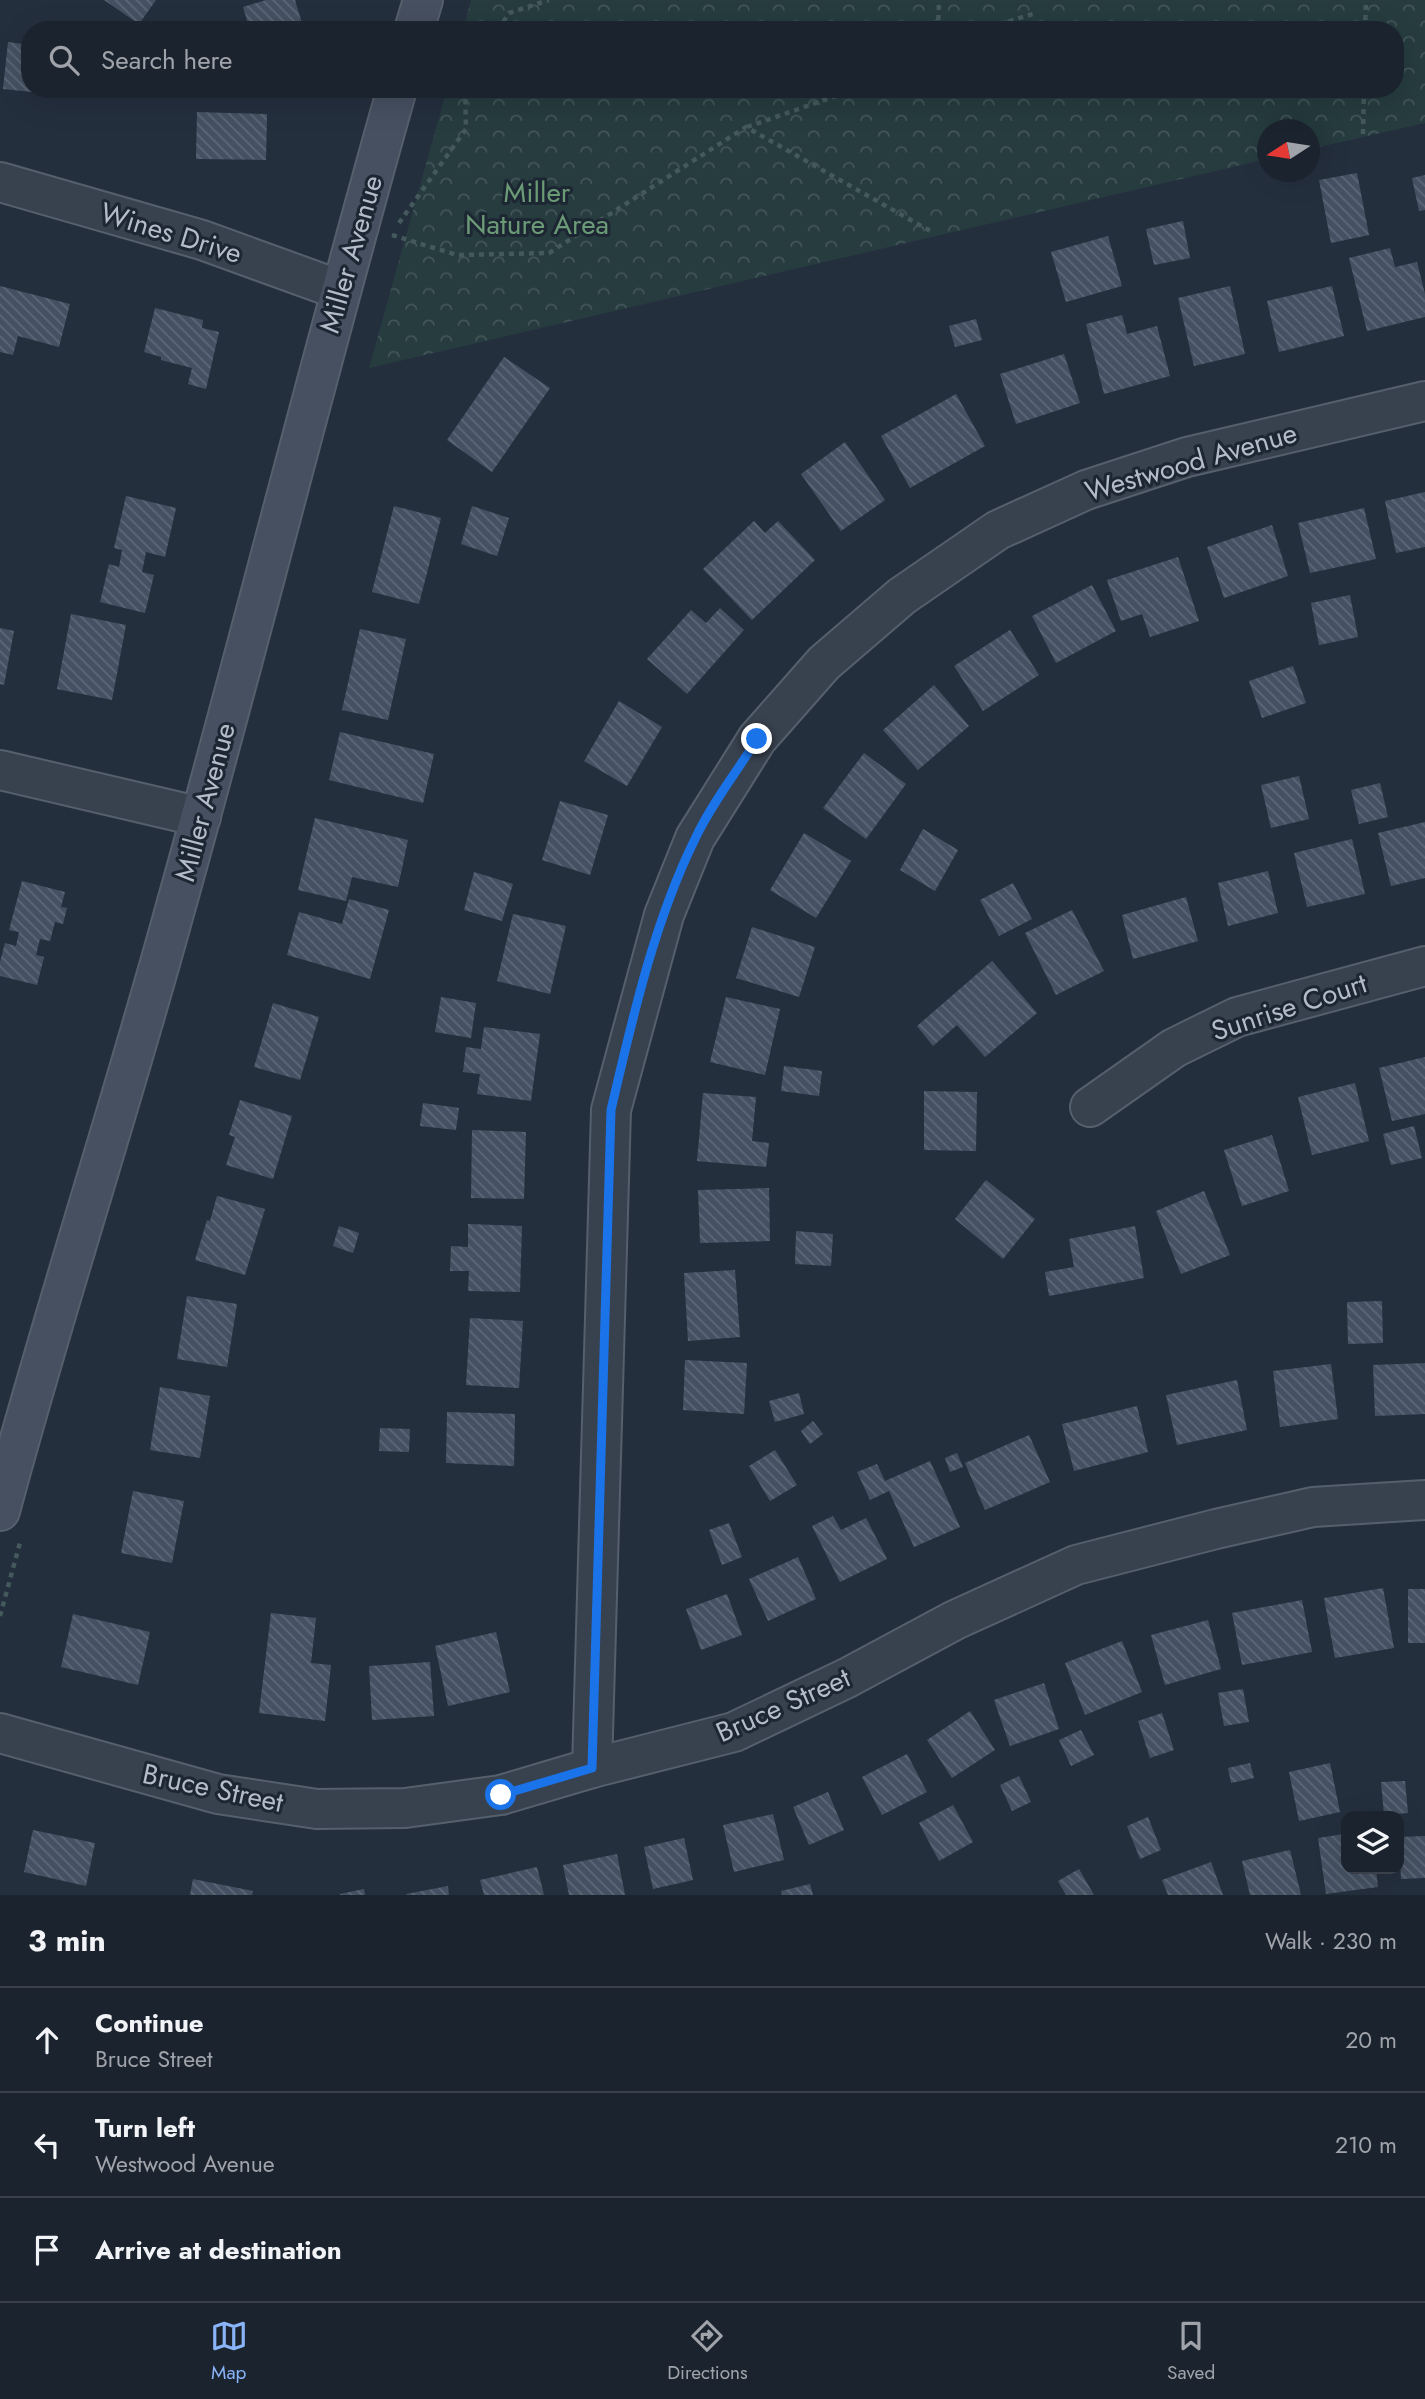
<!DOCTYPE html>
<meta charset="utf-8">
<style>
body{margin:0;font-family:Jost,sans-serif;background:#242b36;color:#f1f3f6}
.controls{position:absolute;right:21px;bottom:21px;display:grid;overflow:hidden;border-radius:14px;box-shadow:0 7px 28px #0002}
.controls button{width:63px;height:63px;display:grid;place-items:center;padding:0;border:0;border-bottom:2px solid #39404a;background:#1b232e;color:#f1f3f6;font:35px sans-serif}
.compass{position:absolute;left:1257px;top:119px;width:63px;height:63px;border-radius:50%;background:#1b232e;box-shadow:0 7px 28px #0002;rotate:258deg}
.stop{position:absolute;width:21px;height:21px;margin:-16px;border:5px solid #1a73e8;border-radius:50%;background:#fff}
.stop.end{background:#1a73e8;border-color:#fff;box-shadow:0 2px 7px #0008}
.list{margin:0;padding:0;list-style:none}
h2{display:flex;justify-content:space-between;align-items:center;height:91px;margin:0;padding:0 28px;font-size:30px}
h2 small{font-size:23px;font-weight:400;color:#a0a4aa}
.list li{display:grid;grid-template-columns:46px 1fr auto;gap:21px;align-items:center;box-sizing:border-box;height:105px;padding:0 28px;border-top:2px solid #39404a}
.list b{display:block;font-size:26px;white-space:nowrap}
.list p{margin:0;font-size:23px;white-space:nowrap;color:#a0a4aa}
.list em{font-size:23px;font-style:normal;color:#a0a4aa}
.icon{flex:none;width:38px;height:38px;fill:none;stroke:currentColor;stroke-width:2;stroke-linecap:round;stroke-linejoin:round}
.map{position:relative;flex:none;width:1425px;height:1895px;overflow:hidden}
.search{position:absolute;background:#1b232e;box-shadow:0 7px 28px #0002;left:21px;right:21px;top:21px;height:77px;display:flex;align-items:center;gap:18px;box-sizing:border-box;padding:0 24px;border-radius:28px;color:#a0a4aa;font-size:26px}
.sheet{height:406px;background:#1b232e}
nav{display:flex;justify-content:space-around;align-items:center;box-sizing:border-box;height:98px;border-top:2px solid #39404a;background:#1b232e;font-size:19px;color:#a0a4aa}
nav a{display:grid;justify-items:center;gap:4px}
nav .on{color:#8ab4f8}
.map>svg:first-child{display:block}
.forest{fill:url(#forest-crowns)}
.building{fill:url(#building-back-hatch)}
.lines{fill:none;stroke-linecap:round;stroke-linejoin:round}
.street-casing{stroke:#565f6c;stroke-width:42}
.secondary-casing{stroke:#565f6c;stroke-width:42}
.path{stroke:#44595c;stroke-width:4.5;stroke-dasharray:5 5;stroke-linecap:butt}
.street{stroke:#38414e;stroke-width:38}
.secondary{stroke:#465061;stroke-width:38}
.route{stroke:#1a73e8;stroke-width:9}
.labels{text-anchor:middle;dominant-baseline:central;stroke-width:6;stroke-linejoin:round;paint-order:stroke}
.park-label{font-size:28px;fill:#6b9a76;stroke:#1d2633}
.street-label{font-size:28px;fill:#b4bcc9;stroke:#1d2633}
</style>
<div class="map">
<svg width="1425" height="1895" viewBox="0 0 1425 1895">
<defs>
<pattern id="forest-crowns" width="20" height="18" patternUnits="userSpaceOnUse" patternTransform="scale(1.75)"><rect width="20" height="18" fill="#263c3f"/><path d="M2 6a3 3 0 1 1 6 0M12 15a3 3 0 1 1 6 0" fill="none" stroke="#435659"/></pattern>
<pattern id="building-back-hatch" width="6" height="6" patternUnits="userSpaceOnUse" patternTransform="scale(1.75)"><rect width="6" height="6" fill="#455162"/><path d="M-1 5l2 2M0 0l6 6M5-1l2 2" fill="none" stroke="#5d6877"/></pattern>
</defs>
<rect width="100%" height="100%" fill="#242f3e"/>
<path class="forest" d="M471 0H1425V123L1310 149V130H1268L1267 159 369 368 447 89H1395V30H463Z"/>
<g class="building">
<path d="M104 0H156L139 24Z"/>
<path d="M266 0H295L304 30H250L243 7Z"/>
<path d="M8 42 30 45V89H81L80 97 3 89Z"/>
<path d="M197 112 267 114 266 160 196 159Z"/>
<path d="M1357 173 1369 235 1331 243 1319 180Z"/>
<path d="M1425 175V210L1419 211 1412 178Z"/>
<path d="M1183 221 1190 258 1154 265 1146 229Z"/>
<path d="M1108 236 1122 286 1066 302 1051 252Z"/>
<path d="M1390 248 1395 267 1417 262 1425 294V317L1367 331 1349 258Z"/>
<path d="M0 286 70 304 59 347 18 336 13 355 0 352Z"/>
<path d="M1230 286 1245 354 1194 366 1178 298Z"/>
<path d="M1332 286 1344 336 1279 352 1267 301Z"/>
<path d="M155 308 203 320 202 328 219 332 206 389 188 384 192 368 161 360V357L144 352Z"/>
<path d="M1122 315 1127 334 1157 326 1170 376 1104 394 1086 324Z"/>
<path d="M976 319 982 340 955 347 949 326Z"/>
<path d="M1064 354 1080 403 1016 424 1000 374Z"/>
<path d="M504 357 550 388 492 472 447 440Z"/>
<path d="M956 394 985 446 910 488 881 436Z"/>
<path d="M845 442 885 500 841 531 801 474Z"/>
<path d="M1425 492V547L1396 553 1385 501Z"/>
<path d="M126 496 176 508 165 557 146 552 142 572 154 575 145 613 100 602 109 564 119 567 122 550 114 548Z"/>
<path d="M394 506 441 518 419 604 372 592Z"/>
<path d="M472 506 509 518 497 556 461 544Z"/>
<path d="M1364 508 1376 559 1310 573 1298 523Z"/>
<path d="M754 521 765 533 778 521 815 560 752 620 703 569Z"/>
<path d="M1272 525 1288 576 1224 598 1207 547Z"/>
<path d="M1178 557 1199 621 1150 637 1142 614 1121 621 1107 580Z"/>
<path d="M1092 585 1116 631 1056 663 1032 616Z"/>
<path d="M1350 595 1358 637 1319 645 1311 603Z"/>
<path d="M720 608 744 630 687 694 647 659 691 610 706 623Z"/>
<path d="M71 614 126 625 112 700 57 689Z"/>
<path d="M0 628 14 631 4 685 0 684Z"/>
<path d="M360 629 406 639 388 720 342 710Z"/>
<path d="M1010 630 1039 675 983 711 954 666Z"/>
<path d="M1293 666 1306 703 1262 718 1249 681Z"/>
<path d="M934 685 969 726 918 770 883 730Z"/>
<path d="M619 701 662 727 627 786 584 761Z"/>
<path d="M340 732 434 754 423 803 329 780Z"/>
<path d="M864 753 906 784 866 839 823 808Z"/>
<path d="M1299 776 1309 819 1271 828 1261 785Z"/>
<path d="M1380 783 1388 817 1359 824 1351 790Z"/>
<path d="M560 801 608 815 590 875 542 860Z"/>
<path d="M315 818 408 840 398 887 352 877 346 901 298 890Z"/>
<path d="M1425 822V878L1391 886 1378 833Z"/>
<path d="M923 829 958 850 935 891 900 870Z"/>
<path d="M804 833 851 861 816 918 770 890Z"/>
<path d="M1352 839 1365 894 1307 907 1294 853Z"/>
<path d="M1268 871 1278 913 1228 926 1218 883Z"/>
<path d="M474 872 513 884 502 921 464 910Z"/>
<path d="M22 881 65 892 61 907 67 908 63 924 55 922 50 941 40 939 36 955 44 957 37 985 0 976V962L5 943 16 946 19 932 9 930Z"/>
<path d="M1013 883 1032 919 999 936 980 900Z"/>
<path d="M1186 897 1198 941 1133 959 1122 915Z"/>
<path d="M349 899 389 910 370 979 287 955 299 912 342 924Z"/>
<path d="M1072 910 1104 971 1056 995 1025 933Z"/>
<path d="M513 914 566 926 550 994 497 981Z"/>
<path d="M752 927 815 947 799 997 736 978Z"/>
<path d="M992 961 1037 1013 985 1057 957 1025 933 1046 917 1026Z"/>
<path d="M441 997 476 1003 471 1038 435 1032Z"/>
<path d="M726 997 780 1009 765 1075 710 1062Z"/>
<path d="M273 1003 319 1017 300 1080 254 1067Z"/>
<path d="M484 1027 540 1034 531 1101 477 1094 480 1074 463 1072 466 1047 481 1049Z"/>
<path d="M1425 1057V1114L1392 1121 1379 1068Z"/>
<path d="M784 1066 822 1071 819 1096 781 1091Z"/>
<path d="M1355 1083 1369 1141 1312 1155 1298 1097Z"/>
<path d="M924 1091 977 1092 976 1151 924 1150Z"/>
<path d="M703 1093 756 1097 752 1141 769 1143 766 1167 697 1161Z"/>
<path d="M240 1100 292 1116 273 1179 226 1165 235 1137 229 1135Z"/>
<path d="M423 1103 459 1108 456 1130 420 1126Z"/>
<path d="M1414 1126 1422 1158 1391 1165 1383 1134Z"/>
<path d="M472 1130 526 1132 524 1199 471 1198Z"/>
<path d="M1272 1135 1289 1191 1242 1206 1224 1150Z"/>
<path d="M986 1180 1035 1219 1003 1259 955 1219Z"/>
<path d="M769 1188 770 1241 700 1243 698 1190Z"/>
<path d="M1204 1191 1230 1255 1181 1274 1156 1211Z"/>
<path d="M217 1196 265 1209 245 1275 195 1260 207 1220 210 1221Z"/>
<path d="M468 1224 522 1226 520 1292 468 1291 469 1271H450L451 1246 468 1247Z"/>
<path d="M339 1226 359 1233 353 1253 333 1246Z"/>
<path d="M1135 1226 1144 1278 1049 1296 1045 1272 1074 1267 1069 1239Z"/>
<path d="M796 1231 833 1234 831 1266 795 1264Z"/>
<path d="M735 1270 740 1337 688 1341 684 1273Z"/>
<path d="M187 1296 237 1304 227 1367 177 1359Z"/>
<path d="M1382 1301 1383 1343 1348 1344 1347 1302Z"/>
<path d="M470 1318 523 1321 519 1388 466 1385Z"/>
<path d="M685 1360 747 1363 744 1414 683 1410Z"/>
<path d="M1425 1363V1414L1375 1416 1373 1365Z"/>
<path d="M1331 1364 1338 1419 1280 1427 1273 1371Z"/>
<path d="M1237 1380 1247 1430 1177 1445 1166 1395Z"/>
<path d="M160 1387 210 1396 200 1458 150 1450Z"/>
<path d="M799 1393 804 1414 775 1422 769 1401Z"/>
<path d="M1137 1406 1148 1452 1074 1471 1062 1424Z"/>
<path d="M447 1412 515 1414 514 1466 446 1463Z"/>
<path d="M813 1421 823 1434 810 1444 801 1431Z"/>
<path d="M380 1428 410 1429 409 1452 379 1451Z"/>
<path d="M1029 1435 1050 1482 985 1510 965 1463Z"/>
<path d="M775 1450 797 1485 770 1501 749 1466Z"/>
<path d="M957 1453 963 1467 950 1472 945 1458Z"/>
<path d="M930 1461 960 1527 914 1547 889 1491 870 1500 857 1472 877 1464 885 1481Z"/>
<path d="M133 1491 184 1501 172 1563 121 1553Z"/>
<path d="M833 1516 841 1530 866 1518 887 1559 840 1582 812 1526Z"/>
<path d="M729 1523 742 1557 722 1565 709 1530Z"/>
<path d="M798 1557 816 1599 768 1621 749 1579Z"/>
<path d="M1383 1588 1394 1648 1335 1658 1324 1598Z"/>
<rect x="1408" y="1589" width="17" height="54"/>
<path d="M727 1594 742 1635 701 1650 686 1609Z"/>
<path d="M1302 1600 1312 1652 1242 1665 1232 1613Z"/>
<path d="M271 1613 316 1618 311 1663 331 1665 325 1721 259 1713Z"/>
<path d="M73 1614 150 1632 138 1685 61 1667Z"/>
<path d="M1208 1620 1221 1669 1165 1685 1151 1635Z"/>
<path d="M496 1632 510 1692 448 1706 435 1646Z"/>
<path d="M1122 1641 1142 1692 1085 1715 1065 1663Z"/>
<path d="M430 1662 434 1716 372 1720 369 1666Z"/>
<path d="M1044 1683 1059 1729 1010 1746 994 1700Z"/>
<path d="M1243 1689 1249 1722 1224 1726 1218 1693Z"/>
<path d="M970 1711 995 1750 952 1778 927 1740Z"/>
<path d="M1162 1713 1174 1750 1150 1758 1138 1721Z"/>
<path d="M1081 1730 1094 1755 1071 1766 1059 1740Z"/>
<path d="M907 1754 927 1792 882 1815 862 1777Z"/>
<path d="M1250 1763 1254 1778 1231 1783 1228 1768Z"/>
<path d="M1330 1763 1340 1812 1299 1821 1289 1772Z"/>
<path d="M1019 1776 1031 1802 1012 1811 1000 1785Z"/>
<path d="M1405 1781 1408 1813 1384 1815 1381 1782Z"/>
<path d="M828 1792 844 1830 809 1845 793 1807Z"/>
<path d="M953 1805 973 1842 939 1861 919 1823Z"/>
<path d="M773 1814 784 1860 734 1872 723 1825Z"/>
<path d="M1148 1817 1161 1850 1140 1859 1127 1826Z"/>
<path d="M33 1830 95 1843 86 1886 24 1872Z"/>
<path d="M1344 1834 1346 1869H1376L1378 1887 1326 1894 1318 1838Z"/>
<path d="M1425 1836V1878L1401 1879 1399 1837Z"/>
<path d="M684 1838 693 1880 653 1889 644 1847Z"/>
<path d="M1290 1850 1301 1895H1250L1242 1861Z"/>
<path d="M617 1854 625 1895H569L563 1865Z"/>
<path d="M1211 1862 1223 1895H1168L1162 1880Z"/>
<path d="M537 1867 544 1895H484L480 1880Z"/>
<path d="M1079 1869 1094 1895H1066L1058 1881Z"/>
<path d="M193 1879 253 1891 252 1895H190Z"/>
<path d="M810 1884 813 1895H782L781 1891Z"/>
<path d="M448 1886 449 1895H407L406 1894Z"/>
<path d="M364 1889 365 1895H340V1894Z"/>
</g>
<g class="lines">
<g class="street-casing">
<g id="street">
<path d="M0 182 202 240 340 290"/>
<path d="M0 770 201 817"/>
<path d="M1090 1107 1174 1048 1237 1017 1425 966"/>
<path d="M0 1733 218 1794 317 1809 405 1808 501 1795 592 1768 734 1732 847 1678 955 1620 1076 1565 1216 1529 1313 1507 1425 1500"/>
<path d="M592 1768 611 1110 664 915 695 838 757 739 824 663 902 596 998 530 1086 490 1187 457 1425 401"/>
</g>
</g>
<g class="secondary-casing">
<g id="secondary">
<path d="M414 30 423 0"/>
<path d="M0 1511C54 1310 119 1113 174 913 251 639 319 363 397 89"/>
</g>
</g>
<g class="path">
<path d="M498 30 509 13 549 0"/>
<path d="M938 30 939 0"/>
<path d="M980 30 1036 13"/>
<path d="M1365 30 1366 0"/>
<path d="M747 127 856 89"/>
<path d="M1363 134 1364 89"/>
<path d="M399 223 466 129 465 89"/>
<path d="M392 235 457 255 549 253 746 127 932 232"/>
<path d="M0 1616 21 1539"/>
</g>
<use href="#street" class="street"/>
<use href="#secondary" class="secondary"/>
</g>
<g class="lines">
<path class="route" d="M501 1795 592 1768 611 1110C632 1020 654 922 695 839 711 804 737 772 757 739"/>
</g>
<g class="labels">
<g class="park-label">
<text x="537" y="192">Miller<tspan x="537" dy="32">Nature Area</tspan></text>
</g>
<g class="street-label">
<text transform="translate(171 233) rotate(17)">Wines Drive</text>
<text transform="translate(351 254) rotate(-74)">Miller Avenue</text>
<text transform="translate(1191 462) rotate(-16)">Westwood Avenue</text>
<text transform="translate(205 802) rotate(-75)">Miller Avenue</text>
<text transform="translate(1289 1007) rotate(-18)">Sunrise Court</text>
<text transform="translate(783 1705) rotate(-24)">Bruce Street</text>
<text transform="translate(213 1788) rotate(12)">Bruce Street</text>
</g>
</g>
</svg>
<div class="controls">
<button><svg class="icon" aria-label="layers" viewBox="0 0 24 24"><path d="M12 4l9 5-9 5-9-5zM3 14l9 5 9-5"/></svg></button>
</div>
<svg class="compass" viewBox="-18 -18 36 36"><path d="M0-13l5 13h-10z" fill="#e53935"/><path d="M0 13l5-13h-10z" fill="#a0a4aa"/></svg>
<div class="stop" style="left:501px;top:1795px"></div>
<div class="stop end" style="left:757px;top:739px"></div>
<div class="search"><svg class="icon" aria-label="search" viewBox="0 0 24 24"><circle cx="10" cy="10" r="6"/><path d="M15 15l6 6"/></svg>Search here</div>
</div>
<section class="sheet">
<h2>3 min<small>Walk · 230 m</small></h2>
<ul class="list">
<li><svg class="icon" aria-label="ahead" viewBox="0 0 24 24"><path d="M12 20V5M6 11l6-6 6 6"/></svg><div><b>Continue</b><p>Bruce Street</p></div><em>20 m</em></li>
<li><svg class="icon" aria-label="left" viewBox="0 0 24 24"><path d="M17 20v-9H6M10 6l-5 5 5 5"/></svg><div><b>Turn left</b><p>Westwood Avenue</p></div><em>210 m</em></li>
<li><svg class="icon" aria-label="arrive" viewBox="0 0 24 24"><path d="M6 21V4h12l-3 4 3 4H6"/></svg><div><b>Arrive at destination</b></div></li>
</ul>
</section>
<nav>
<a class="on"><svg class="icon" aria-label="map" viewBox="0 0 24 24"><path d="M3 6l6-2 6 2 6-2v14l-6 2-6-2-6 2zM9 4v14M15 6v14"/></svg>Map</a>
<a><svg class="icon" aria-label="directions" viewBox="0 0 24 24"><path d="M12 3l9 9-9 9-9-9zM9 14v-3h6M13 9l2 2-2 2"/></svg>Directions</a>
<a><svg class="icon" aria-label="saved" viewBox="0 0 24 24"><path d="M7 4h10v16l-5-4-5 4z"/></svg>Saved</a>
</nav>
